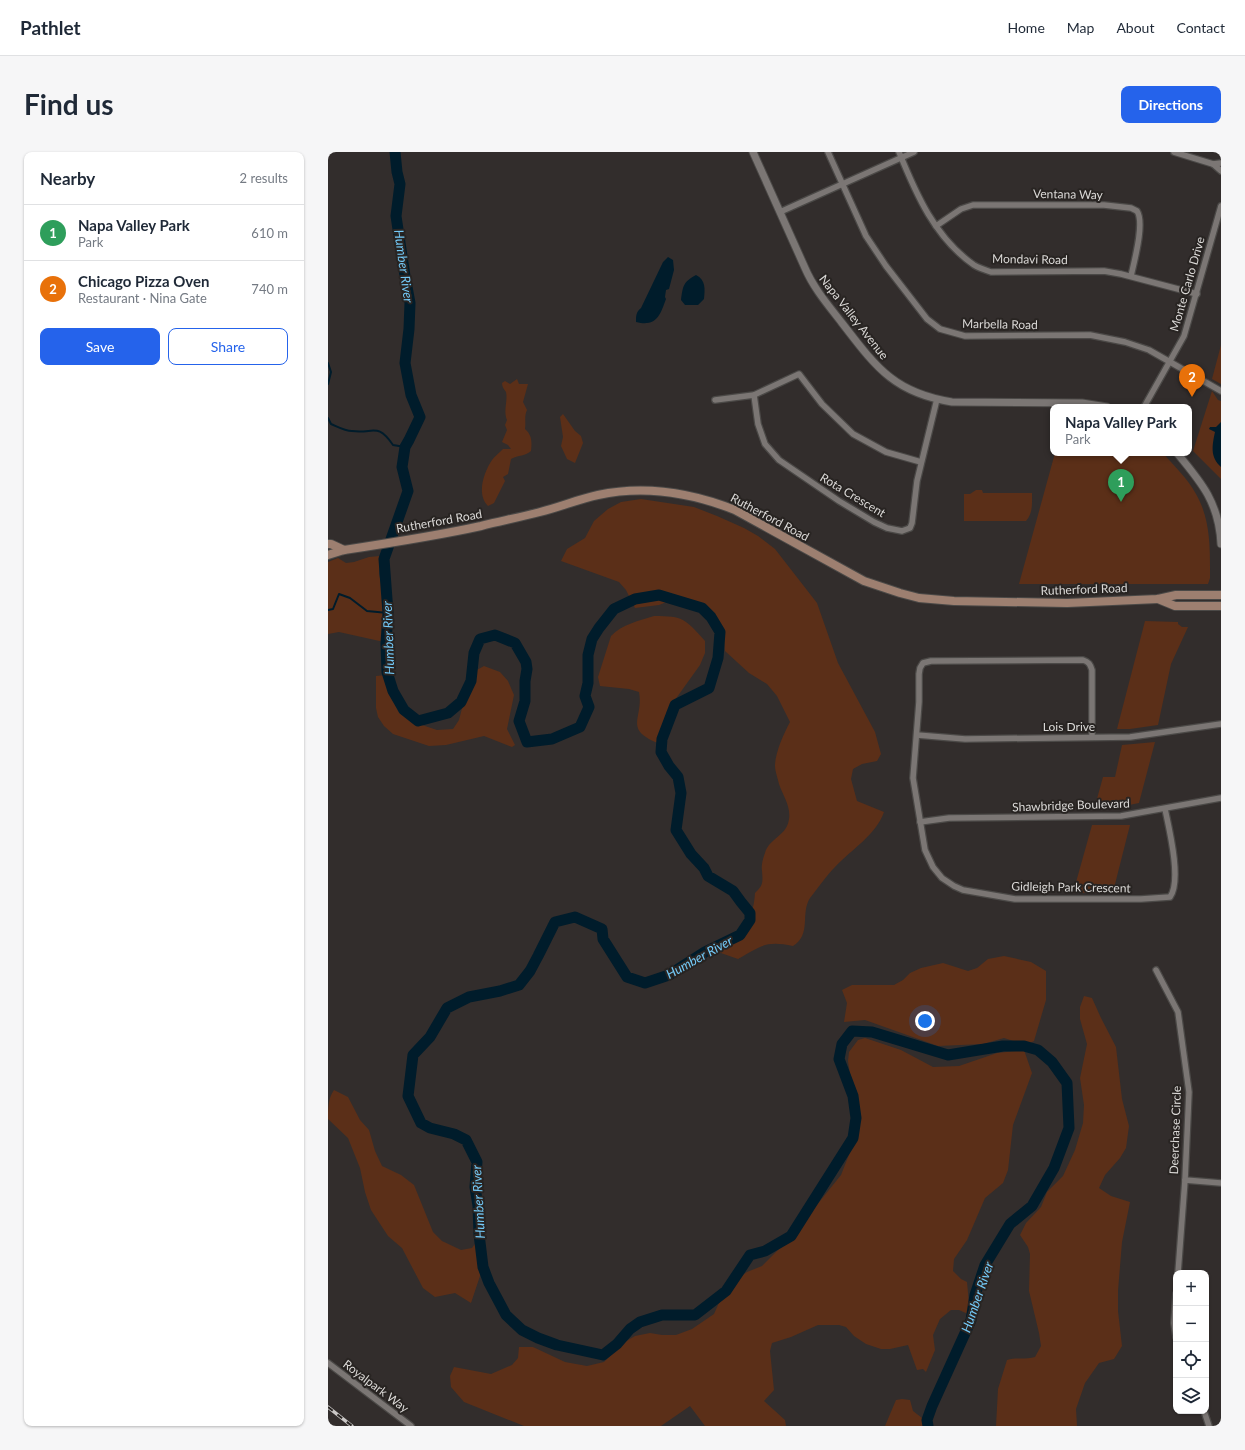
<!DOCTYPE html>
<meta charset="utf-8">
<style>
body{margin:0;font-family:Lato,sans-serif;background:#f6f6f7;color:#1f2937}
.controls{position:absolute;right:12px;bottom:12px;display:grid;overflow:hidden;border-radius:8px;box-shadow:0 1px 3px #0004}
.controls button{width:36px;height:36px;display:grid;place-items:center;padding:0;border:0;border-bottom:1px solid #e0e1e3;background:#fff;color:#1f2937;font:20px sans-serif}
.you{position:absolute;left:597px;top:869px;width:14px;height:14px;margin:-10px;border:3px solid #fff;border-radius:50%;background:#1a73e8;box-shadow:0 0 0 6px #1a73e833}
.badge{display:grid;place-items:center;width:26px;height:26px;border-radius:50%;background:#2563eb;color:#fff;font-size:13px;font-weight:700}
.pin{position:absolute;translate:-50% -33px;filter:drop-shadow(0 1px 2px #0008)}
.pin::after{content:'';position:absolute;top:21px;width:14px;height:12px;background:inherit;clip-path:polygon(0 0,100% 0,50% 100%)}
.popup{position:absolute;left:722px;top:252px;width:142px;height:52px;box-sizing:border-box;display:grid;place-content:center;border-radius:8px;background:#fff;filter:drop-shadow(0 1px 3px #0005);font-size:13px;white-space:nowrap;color:#747a83}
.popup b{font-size:15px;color:#1f2937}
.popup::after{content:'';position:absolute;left:50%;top:100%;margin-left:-8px;border:8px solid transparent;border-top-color:#fff}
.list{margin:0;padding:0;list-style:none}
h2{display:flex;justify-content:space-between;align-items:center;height:52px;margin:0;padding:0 16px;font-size:17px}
h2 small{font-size:13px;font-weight:400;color:#747a83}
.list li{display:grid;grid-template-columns:26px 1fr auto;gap:12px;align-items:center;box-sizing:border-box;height:56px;padding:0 16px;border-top:1px solid #e0e1e3}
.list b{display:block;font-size:15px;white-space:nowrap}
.list p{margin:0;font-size:13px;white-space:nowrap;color:#747a83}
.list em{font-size:13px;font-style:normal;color:#747a83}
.actions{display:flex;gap:8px;padding:12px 16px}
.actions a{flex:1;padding:9px 0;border:1px solid #2563eb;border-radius:8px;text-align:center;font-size:14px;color:#2563eb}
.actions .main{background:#2563eb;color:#fff}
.icon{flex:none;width:22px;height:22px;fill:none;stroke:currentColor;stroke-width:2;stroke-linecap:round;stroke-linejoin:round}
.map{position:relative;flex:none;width:893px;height:1274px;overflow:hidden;border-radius:8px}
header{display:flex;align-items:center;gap:24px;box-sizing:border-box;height:56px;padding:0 20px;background:#fff;border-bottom:1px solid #e0e1e3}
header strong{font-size:19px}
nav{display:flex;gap:22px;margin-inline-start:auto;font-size:14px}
.intro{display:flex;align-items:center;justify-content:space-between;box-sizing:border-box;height:96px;padding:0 24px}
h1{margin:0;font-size:28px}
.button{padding:10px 18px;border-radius:8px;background:#2563eb;color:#fff;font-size:14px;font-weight:700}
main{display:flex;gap:24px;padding:0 24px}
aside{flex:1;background:#fff;border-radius:8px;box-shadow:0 1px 3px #0004}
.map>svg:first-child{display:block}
.green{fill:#5b2f18}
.water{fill:#001c2b}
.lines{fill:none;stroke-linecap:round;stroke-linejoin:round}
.stream{stroke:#001c2b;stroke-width:2}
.river{stroke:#001c2b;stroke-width:11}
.minor-casing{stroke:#4b4947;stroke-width:8}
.tertiary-casing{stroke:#4b4947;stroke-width:9}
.secondary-casing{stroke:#4b4947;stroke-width:10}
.minor{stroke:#7b7674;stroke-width:5.5}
.tertiary{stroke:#7b7674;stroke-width:7}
.secondary{stroke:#9d7f70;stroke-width:8}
.rail-casing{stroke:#cac7c6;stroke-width:3.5}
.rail{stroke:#282422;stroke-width:2;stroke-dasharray:6;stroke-linecap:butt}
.labels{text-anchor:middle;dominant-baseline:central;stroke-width:4;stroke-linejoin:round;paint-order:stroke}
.street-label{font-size:12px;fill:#dbd9d7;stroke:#282422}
.water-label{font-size:13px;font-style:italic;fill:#74caf8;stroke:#282422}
</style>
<header>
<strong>Pathlet</strong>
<nav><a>Home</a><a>Map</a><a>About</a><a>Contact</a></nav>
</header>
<div class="intro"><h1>Find us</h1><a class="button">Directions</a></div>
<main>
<aside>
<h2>Nearby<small>2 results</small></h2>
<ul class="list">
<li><span class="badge" style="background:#2e9e5b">1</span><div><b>Napa Valley Park</b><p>Park</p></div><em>610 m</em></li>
<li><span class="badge" style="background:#e8710a">2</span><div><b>Chicago Pizza Oven</b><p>Restaurant · Nina Gate</p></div><em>740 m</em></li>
</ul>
<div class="actions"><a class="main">Save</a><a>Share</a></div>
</aside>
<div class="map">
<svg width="893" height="1274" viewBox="0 0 893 1274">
<rect width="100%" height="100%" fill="#322d2c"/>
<g class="green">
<path d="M893 193V232L884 227Z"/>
<path d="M189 227 191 232H200L195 250 199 258C196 264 198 270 197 277 204 283 204 290 203 299 198 304 190 303 183 307L180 322 175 325 177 329 166 351 160 354C148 342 156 320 164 308 167 304 172 300 175 297H183L180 293 174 290 179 278 177 273 179 268C175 259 180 249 178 240 176 237 174 235 174 231L177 229 182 232Z"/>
<path d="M884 239 890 248 893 249V327L865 299Z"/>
<path d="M235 262 247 279 253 284 255 291 247 311 239 307 233 294 235 285 232 265Z"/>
<path d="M727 301H835C846 314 860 327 868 342 883 368 882 397 882 426L880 432H691Z"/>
<path d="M648 338H654L655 341H704C704 352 705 361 698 369H636V342H642Z"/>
<path d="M313 347 366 355 389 364 416 376 430 384 447 397 489 451 510 511 547 580 553 602 549 609 534 612 525 617 523 627 529 649 556 660C548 683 524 697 507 715 498 724 490 736 482 746 472 762 484 782 465 794 438 788 433 794 410 807L390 800C411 780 425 773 427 741 435 733 435 731 434 719 433 714 435 706 437 701 441 686 459 684 461 667 463 654 455 644 451 632 450 627 447 619 447 614 447 601 456 581 462 570L449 544 439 532 421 521 397 499 396 489 381 462 371 451 351 445 331 453 307 456 298 438 291 430 233 409 239 397 257 386 266 369 280 357 293 350Z"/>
<path d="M52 404 51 422 54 436 57 463 56 490 11 480 0 482V410L10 406 18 411 26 410 41 405Z"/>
<path d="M326 464C356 464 357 467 377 489V501L372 513 339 559 330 591C295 577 316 566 311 540L301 537 272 534 270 525 283 484C294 472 311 469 326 464Z"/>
<path d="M817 469 850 470V472L854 475H860L843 512 830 573 802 577H789Z"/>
<path d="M156 514 172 520 180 529 186 543 179 577 187 593 184 595 156 584 118 593 101 594 65 582 56 574 50 565 48 556V524L59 523 62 542 71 561 94 573 109 578 125 577 131 568 141 529 147 519Z"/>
<path d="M827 590 811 651 796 654H767L775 625H787L794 593Z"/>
<path d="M764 673H802L785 740 745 741Z"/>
<path d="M676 804 703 810 718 819V848L706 889 698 893 676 886 655 892 610 894 537 868 516 870 519 851 514 838 524 833H566L575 828 582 821 593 816 615 811 640 819 649 816 660 807Z"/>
<path d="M756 844 764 846 773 866 788 895 794 947 801 974 798 996 792 1006 777 1023 771 1036 783 1044 802 1050 794 1090 790 1139V1159L794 1194 786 1207 771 1211 757 1231 748 1257 749 1274H668L670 1237 679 1208C689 1205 698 1208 707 1205L713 1194 711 1181 701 1139 702 1102 700 1095 692 1083 698 1071 713 1055 719 1040 735 1024 747 998 755 971 756 953 752 926 759 892 752 867V855Z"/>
<path d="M537 886 573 898 605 915 631 914 669 901 696 898 704 921 685 973 680 1018 675 1031 657 1046 639 1088 626 1107 625 1119 633 1127 639 1130 641 1152 640 1162 631 1158H623L612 1167 605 1183 607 1198 598 1220 595 1217 589 1218 580 1193 562 1197H553L538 1192 526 1184 518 1175 511 1173H490L463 1185 444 1191 442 1199 446 1238 436 1249 457 1268 458 1274H377L362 1254 333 1274H196L136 1250 123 1235 122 1224 126 1215 163 1222 184 1213 190 1206 191 1195H205L237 1210 259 1214 276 1210 295 1191 307 1184 322 1181 334 1183H348L364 1177 386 1162 394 1144 403 1131 419 1120 434 1114 463 1085 513 1023 526 990 532 966 528 938 522 922 520 909 521 900 530 888Z"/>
<path d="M6 938 20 945 32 968 41 978 47 999 54 1014 73 1023 86 1033 105 1080 114 1089 133 1098 144 1096 149 1089 153 1121 143 1151 127 1141 107 1145 95 1136 74 1096 60 1084 43 1058 37 1040 32 1016 20 986 0 967C0 957 0 946 6 938Z"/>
<path d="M574 1247 582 1248 585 1259 594 1266 597 1274H557L568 1248Z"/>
</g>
<g class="water">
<path d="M340 105 345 108 346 118 341 137 338 138 337 145 338 147C332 164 328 175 308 170 308 164 308 160 313 156L335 110Z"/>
<path d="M368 123C378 128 377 137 376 147L370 153H357L353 148C355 134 355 130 368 123Z"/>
<path d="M893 270V315C882 305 884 294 887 280L881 277 882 275H888Z"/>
</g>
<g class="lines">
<g class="stream">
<path d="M0 211 3 220 0 232"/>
<path d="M0 266 3 272C10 275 17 279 24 279 46 282 49 270 65 293L77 295"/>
<path d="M0 458 5 457 11 442 22 446 39 459 60 461"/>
</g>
<path class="river" d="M67 0 69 20 72 32 68 64 77 124 82 151 81 177 77 211 83 243 92 265 81 288 77 295 74 315 80 339 56 407 60 461 58 491 59 520 65 539 76 558 90 569 120 561 133 550 143 529 146 501 152 487 167 483 187 491 198 510 199 517 197 529V549L191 569 199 590 224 587 252 575 261 555 257 544 260 531V503L264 487 271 476 286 457 307 447 331 443 374 456 383 465 392 480 390 506 381 536 347 553 334 587 333 600 341 614 350 625 353 641 348 678 363 702 376 716 380 724 405 739 413 750 422 761V768L412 783 377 800 341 823 317 831 299 825 275 787 274 777 247 765 227 770 210 804 202 819 191 833 172 839 141 845 119 856 102 885 85 903 80 944 93 971 102 976 126 982 138 988 149 1010 147 1035 150 1054 151 1082 155 1115 161 1131 178 1163 194 1178 210 1186 229 1193 275 1203 289 1192 302 1177 312 1170 334 1163H367L398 1139 422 1103 437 1099 463 1084 525 986 528 966 525 944 511 907 514 892 524 879 544 880 620 903 675 894H696L710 898 724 910 739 931 741 976 726 1016 704 1054 682 1072 657 1113 647 1143 643 1168 604 1254 599 1268 600 1274"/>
<g class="minor-casing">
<g id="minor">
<path d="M500 0 538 84 558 114 599 167 612 177 637 184 762 183 797 190 821 198 893 239"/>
<path d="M571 0C588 42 607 86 646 113 651 116 657 118 663 120L776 119 793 122 869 142"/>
<path d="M846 0 885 12 893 11"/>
<path d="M885 12 893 19"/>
<path d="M452 60 586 0"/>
<path d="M608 74 633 57 645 53H776L803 56 809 59C817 71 806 110 803 124"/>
<path d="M426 243 430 272 437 292 451 308 511 349 546 370 559 376 574 379 582 376 584 371 589 329 609 247"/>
<path d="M387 248 426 243 471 222 494 252 525 282 558 300 593 310"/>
<path d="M816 255 856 184 893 54"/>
<path d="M589 583 637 587 802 585 893 572"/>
<path d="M764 585V518C762 512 761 510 755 508L603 509 595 511 592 516 591 522V550L585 626 597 698 605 715 614 726 626 734 635 738 687 747H813L842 745C854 729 841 676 837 657"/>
<path d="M592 670 621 666 793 664 893 646"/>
<path d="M828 818 850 860 861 940 857 1028 850 1121"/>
<path d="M857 1028 893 1031"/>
<path d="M848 1142 846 1171 848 1185"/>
<path d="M0 1211 83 1274"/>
<path d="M876 1259 881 1274"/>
</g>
</g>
<g class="tertiary-casing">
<g id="tertiary">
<path d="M425 0 477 116C486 137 501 154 514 171 548 215 566 241 624 250L754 251 779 255"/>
<path d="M849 301C874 331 891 351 893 392"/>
</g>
</g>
<g class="secondary-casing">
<g id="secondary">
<path d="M0 392H3L16 398"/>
<path d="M0 403 16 398C62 391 108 384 153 374 173 369 193 365 212 360 232 355 251 347 270 343 316 333 364 341 407 358L536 429 572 441 591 446 626 449 739 451 830 447 848 443H893"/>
<path d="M830 447 847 454H893"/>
</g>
</g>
<use href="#minor" class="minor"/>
<use href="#tertiary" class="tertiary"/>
<use href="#secondary" class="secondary"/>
<g class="rail-casing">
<path id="rail" d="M0 1255 24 1274"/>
</g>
<use href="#rail" class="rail"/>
</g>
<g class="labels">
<g class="street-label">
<text transform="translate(740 42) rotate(1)">Ventana Way</text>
<text transform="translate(702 107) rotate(1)">Mondavi Road</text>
<text transform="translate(859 132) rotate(-74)">Monte Carlo Drive</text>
<text transform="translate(526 165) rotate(52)">Napa Valley Avenue</text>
<text transform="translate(672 172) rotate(1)">Marbella Road</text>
<text transform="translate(525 343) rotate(31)">Rota Crescent</text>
<text transform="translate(442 365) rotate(28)">Rutherford Road</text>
<text transform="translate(111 369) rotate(-10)">Rutherford Road</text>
<text transform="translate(756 437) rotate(-2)">Rutherford Road</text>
<text x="741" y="574">Lois Drive</text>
<text transform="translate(743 653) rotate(-2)">Shawbridge Boulevard</text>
<text transform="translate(743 735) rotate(1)">Gidleigh Park Crescent</text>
<text transform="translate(847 978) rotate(-88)">Deerchase Circle</text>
<text transform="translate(48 1234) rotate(37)">Royalpark Way</text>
</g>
<g class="water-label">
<text transform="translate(76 114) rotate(82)">Humber River</text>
<text transform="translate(60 486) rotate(-92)">Humber River</text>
<text transform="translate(371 805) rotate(-29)">Humber River</text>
<text transform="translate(150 1050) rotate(-93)">Humber River</text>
<text transform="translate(649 1145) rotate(-71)">Humber River</text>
</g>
</g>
</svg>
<div class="controls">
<button>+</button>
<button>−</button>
<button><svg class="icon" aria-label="locate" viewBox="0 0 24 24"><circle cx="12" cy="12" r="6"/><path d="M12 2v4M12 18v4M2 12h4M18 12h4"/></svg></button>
<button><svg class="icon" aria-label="layers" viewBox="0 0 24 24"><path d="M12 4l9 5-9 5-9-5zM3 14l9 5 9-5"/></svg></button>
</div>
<div class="you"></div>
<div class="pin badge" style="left:793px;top:350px;background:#2e9e5b">1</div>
<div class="popup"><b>Napa Valley Park</b>Park</div>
<div class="pin badge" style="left:864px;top:245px;background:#e8710a">2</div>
</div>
</main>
